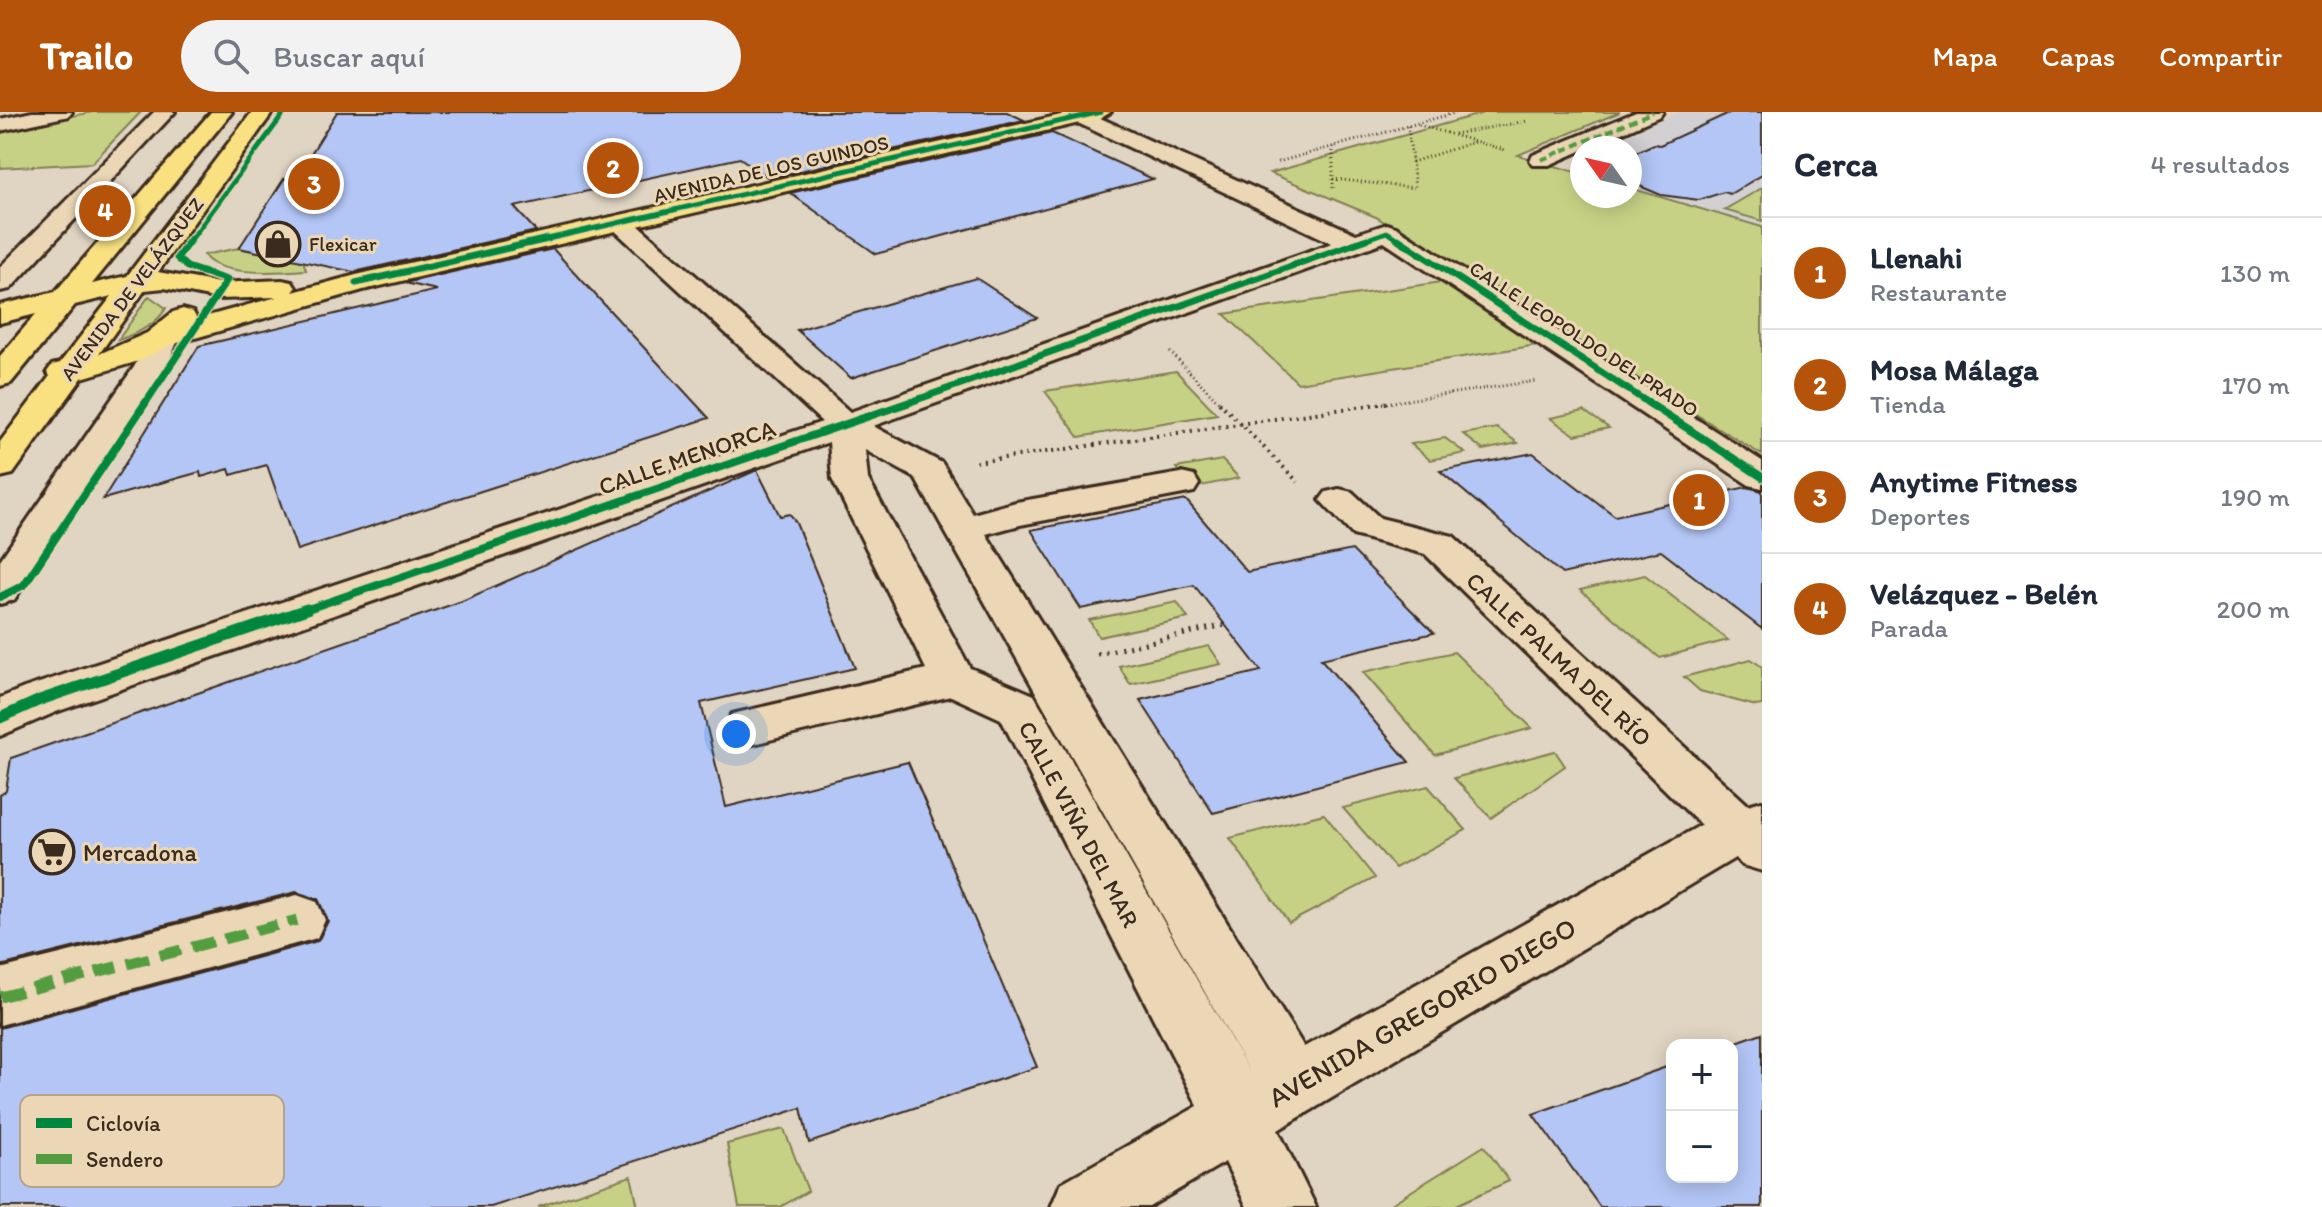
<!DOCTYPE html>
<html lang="es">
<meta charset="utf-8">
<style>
body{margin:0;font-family:Itim,sans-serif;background:#f2f2f3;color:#1f2937}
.controls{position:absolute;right:24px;bottom:24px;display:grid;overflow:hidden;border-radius:16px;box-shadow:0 4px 20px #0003}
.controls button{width:72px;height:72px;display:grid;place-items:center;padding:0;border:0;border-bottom:2px solid #e0e1e3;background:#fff;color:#1f2937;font:40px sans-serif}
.compass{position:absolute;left:1570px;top:24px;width:72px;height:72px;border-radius:50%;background:#fff;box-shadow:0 4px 20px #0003;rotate:304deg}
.you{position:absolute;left:736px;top:622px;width:28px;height:28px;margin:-20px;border:6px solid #fff;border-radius:50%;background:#1a73e8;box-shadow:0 0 0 12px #1a73e833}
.badge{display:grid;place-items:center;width:52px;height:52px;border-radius:50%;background:#b45309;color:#fff;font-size:26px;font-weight:700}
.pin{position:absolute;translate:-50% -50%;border:4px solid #fff;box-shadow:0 2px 8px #0006}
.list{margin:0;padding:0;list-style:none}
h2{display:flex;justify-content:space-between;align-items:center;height:104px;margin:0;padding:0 32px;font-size:34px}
h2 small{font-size:26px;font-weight:400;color:#747a83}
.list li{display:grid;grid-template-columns:52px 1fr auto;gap:24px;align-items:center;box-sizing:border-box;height:112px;padding:0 32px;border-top:2px solid #e0e1e3}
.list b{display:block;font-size:30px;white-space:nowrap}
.list p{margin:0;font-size:26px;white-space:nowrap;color:#747a83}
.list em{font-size:26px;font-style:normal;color:#747a83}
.icon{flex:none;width:44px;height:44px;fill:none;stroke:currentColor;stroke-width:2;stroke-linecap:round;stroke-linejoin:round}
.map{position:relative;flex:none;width:1762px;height:1095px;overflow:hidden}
header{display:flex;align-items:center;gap:48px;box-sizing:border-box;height:112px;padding:0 40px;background:#b45309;color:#fff}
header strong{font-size:38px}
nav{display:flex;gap:44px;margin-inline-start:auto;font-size:28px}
.search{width:560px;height:72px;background:#f2f2f3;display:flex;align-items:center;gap:20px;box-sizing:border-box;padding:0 28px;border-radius:44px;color:#747a83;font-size:30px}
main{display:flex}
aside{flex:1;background:#fff}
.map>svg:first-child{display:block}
.built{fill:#d2d0d2}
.green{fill:#c7d185;stroke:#817e52;stroke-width:2}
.building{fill:#b3c6f6;stroke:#3b2a1e;stroke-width:2}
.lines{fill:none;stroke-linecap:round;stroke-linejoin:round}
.minor-casing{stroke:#3b2a1e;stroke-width:6}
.major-casing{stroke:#3b2a1e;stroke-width:6}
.path-far2{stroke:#3b2a1e;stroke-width:3;stroke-dasharray:1 3;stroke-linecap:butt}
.path-far1{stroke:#3b2a1e;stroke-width:4;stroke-dasharray:2 5;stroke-linecap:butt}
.path{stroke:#3b2a1e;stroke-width:5;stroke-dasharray:2 6;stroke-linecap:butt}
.minor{fill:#ebd7b5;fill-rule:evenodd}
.major{fill:#f9e181;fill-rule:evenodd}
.quiet-far1{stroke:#529c3f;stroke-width:4;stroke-dasharray:8 4;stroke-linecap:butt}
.quiet{stroke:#529c3f;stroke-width:11;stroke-dasharray:22 11;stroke-linecap:butt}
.cycleway-far3-casing{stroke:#ebd7b5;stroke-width:8}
.cycleway-far2-casing{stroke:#ebd7b5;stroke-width:10}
.cycleway-far1-casing{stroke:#ebd7b5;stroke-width:12}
.cycleway-casing{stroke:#ebd7b5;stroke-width:16}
.cycleway-far3{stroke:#00873e;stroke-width:5}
.cycleway-far2{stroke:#00873e;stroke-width:7}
.cycleway-far1{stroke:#00873e;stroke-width:8}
.cycleway{stroke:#00873e;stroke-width:11}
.labels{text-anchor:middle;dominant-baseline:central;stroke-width:6;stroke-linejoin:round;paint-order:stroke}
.far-street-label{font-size:20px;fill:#3b2a1e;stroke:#ebd7b5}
.far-poi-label{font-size:20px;fill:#3b2a1e;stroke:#ebd7b5;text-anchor:start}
.street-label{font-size:24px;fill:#3b2a1e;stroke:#ebd7b5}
.poi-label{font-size:24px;fill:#3b2a1e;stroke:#ebd7b5;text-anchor:start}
.near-street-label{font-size:28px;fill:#3b2a1e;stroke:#ebd7b5}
.key{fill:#ebd7b5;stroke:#b6a388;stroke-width:2}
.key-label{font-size:22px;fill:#3b2a1e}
</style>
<header>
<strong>Trailo</strong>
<div class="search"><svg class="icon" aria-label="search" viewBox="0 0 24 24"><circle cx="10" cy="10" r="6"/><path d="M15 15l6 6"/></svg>Buscar aquí</div>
<nav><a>Mapa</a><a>Capas</a><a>Compartir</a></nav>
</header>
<main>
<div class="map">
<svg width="1762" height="1095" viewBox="0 0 1762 1095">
<rect width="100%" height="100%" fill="#e0d4c2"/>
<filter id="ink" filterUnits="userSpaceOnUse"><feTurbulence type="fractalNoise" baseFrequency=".0125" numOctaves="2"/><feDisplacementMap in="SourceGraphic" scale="16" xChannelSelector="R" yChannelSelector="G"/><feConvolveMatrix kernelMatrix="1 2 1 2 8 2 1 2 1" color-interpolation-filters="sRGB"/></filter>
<g filter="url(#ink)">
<path class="built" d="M1679 0H1762V115L1630 76V36H1599Z"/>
<g class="green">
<path d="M93 0H141L92 51 0 56V18Z"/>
<path d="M1487 0H1620L1518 43 1582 62V84H1630V76L1762 115V343L1376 105 1270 61Z"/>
<path d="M1762 76V109L1724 98Z"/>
<path d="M239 136 284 146 301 142 306 158C283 160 217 165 204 143Z"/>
<path d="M1448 169 1544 232 1298 271 1224 202Z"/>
<path d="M149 184 166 196C157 213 136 222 118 228Z"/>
<path d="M1176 259 1217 302 1079 325 1045 279Z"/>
<path d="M1584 299 1609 316 1575 323 1550 306Z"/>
<path d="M1497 316 1518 331 1483 338 1463 322Z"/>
<path d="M1445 326 1465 341 1430 348 1411 332Z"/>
<path d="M1222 348 1239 366 1192 376 1176 356Z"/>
<path d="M1645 463 1728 528 1660 546 1580 478Z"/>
<path d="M1177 490 1188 506 1099 525 1089 508Z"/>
<path d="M1209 534 1221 552 1130 572 1119 554Z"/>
<path d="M1454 540 1532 616 1435 643 1363 560Z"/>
<path d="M1751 547 1762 555V593L1756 594 1700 579 1684 565Z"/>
<path d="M1555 639 1565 654 1491 706 1454 666Z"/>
<path d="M1428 674 1466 718 1395 756 1343 696Z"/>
<path d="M1324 702 1375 766 1289 811 1230 726Z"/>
<path d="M784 1017 808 1079 780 1095H739L727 1032Z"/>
<path d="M1484 1034 1509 1069 1452 1095H1393L1391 1092Z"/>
<path d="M631 1064 638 1095H538Z"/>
</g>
<g class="building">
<path d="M337 0H1007L1024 8 769 66 740 46 514 95 536 119 354 160 239 136 284 67 297 64Z"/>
<path d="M1731 0H1762V63L1730 82 1724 80 1699 88 1661 83 1630 70V43L1654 32 1660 33Z"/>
<path d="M1052 21 1153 67 876 142 790 81Z"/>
<path d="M553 137 709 306 297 438 267 353 231 363 229 357 201 365 200 360 103 387 199 234 437 178 405 171Z"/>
<path d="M976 166 1037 206 851 266 797 218Z"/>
<path d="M1533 341 1615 404 1747 375 1762 379V517L1661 439 1562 462 1440 359Z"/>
<path d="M757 358 780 404 790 402 796 411 855 556 701 591 726 695 908 650 1037 955 809 1031 801 996 491 1095H0V916L318 829 328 809 318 787 296 780 0 854V683L6 679 11 646 462 489Z"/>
<path d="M1186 388 1247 460 1352 438 1434 521 1321 547 1409 650 1213 701 1140 588 1261 559 1194 473 1081 497 1031 418Z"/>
<path d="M1762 921V1095H1600L1533 1002 1672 953V1065H1732V933H1728Z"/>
</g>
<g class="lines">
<g class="minor-casing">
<g id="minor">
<path d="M32 0H72L69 4 0 19V7Z"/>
<path d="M154 0H175L10 177 0 179V155Z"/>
<path d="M1060 0H1087L1356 122 1387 112 1396 115 1762 349V376L1749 373 1384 130 873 314 942 351 973 402 1016 390 1181 361 1194 364 1199 372 1194 380 1020 413 986 422 1304 935 1701 713 1425 442 1353 423 1320 388 1326 380 1339 377 1352 380 1380 406 1453 424 1748 693 1762 689V759L1742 753 1735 746 1278 1018 1316 1095H1247L1225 1050 1149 1095H1051L1061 1071 1198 994 1001 607 951 584 749 633 732 628 726 615 732 602 926 557 832 367 829 330 56 600 0 624V586L24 576 822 310 611 115 607 110 611 105H629L850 300 1332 131 1063 4ZM865 338 915 366 1252 964 1034 583 970 556 868 367Z"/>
<path d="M1636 0H1663L1660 4 1549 53H1533L1530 48 1533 43Z"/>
<path d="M164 217 175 220 179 226 166 255 14 488 0 492V448L134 255 153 220Z"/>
<path d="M297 783 317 790 325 808 317 826 0 913V857Z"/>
</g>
</g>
<g class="major-casing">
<path id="major" d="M211 0H232L92 172 127 164 252 0H273L158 160 219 171 282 168 292 170 296 176 293 180 356 163 1074 0H1111L1101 6 363 178 167 234 139 249 82 266 13 362 0 365V330L50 264 47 260 52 253 60 251 112 184 75 193 11 271 0 274V244L36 202 0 211V193L55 180ZM164 176 219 187 277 185 197 207 193 200 183 197 173 200 147 221 99 242 145 178Z"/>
</g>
<g class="path-far2">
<path d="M1419 13 1505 38"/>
<path d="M1454 22 1527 9"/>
<path d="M1333 35V79"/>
<path d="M1278 50 1458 0"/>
<path d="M1412 50 1474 30"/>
<path d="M1333 67 1415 76 1408 14"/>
<path d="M1170 240 1221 292"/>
<path d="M1379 292 1536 269"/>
</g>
<g class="path-far1">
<path d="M1219 290 1298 370"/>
<path d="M976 350 1392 290"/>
</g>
<path class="path" d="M1097 542 1225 513"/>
<use href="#minor" class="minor"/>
<use href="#major" class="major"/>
<path class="quiet-far1" d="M1541 48 1653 0"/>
<path class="quiet" d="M0 885 297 808"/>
<g class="cycleway-far3-casing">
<g id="cycleway-far3">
<path d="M190 129 285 0"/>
<path d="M539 129 1101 0"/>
<path d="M1362 129 1387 120 1401 129"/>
</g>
</g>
<g class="cycleway-far2-casing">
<g id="cycleway-far2">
<path d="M1398 127 1650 292"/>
<path d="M356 171 548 127"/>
<path d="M145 292 227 168 187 155 177 146 191 127"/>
<path d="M905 292 1367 127"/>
</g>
</g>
<g class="cycleway-far1-casing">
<g id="cycleway-far1">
<path d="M1647 290 1762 365"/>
<path d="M0 485 24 473 146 290"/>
<path d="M302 499 910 290"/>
</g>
</g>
<g class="cycleway-casing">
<path id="cycleway" d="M0 606 40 588 307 497"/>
</g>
<use href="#cycleway-far3" class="cycleway-far3"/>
<use href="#cycleway-far2" class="cycleway-far2"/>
<use href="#cycleway-far1" class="cycleway-far1"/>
<use href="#cycleway" class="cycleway"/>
</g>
</g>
<defs>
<g id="shop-ring" transform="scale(2.3)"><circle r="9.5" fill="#ebd7b5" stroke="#3b2a1e" stroke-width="1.5"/><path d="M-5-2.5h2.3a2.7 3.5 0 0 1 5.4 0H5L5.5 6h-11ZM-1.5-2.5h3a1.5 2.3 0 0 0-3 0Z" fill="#3b2a1e"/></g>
<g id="supermarket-ring" transform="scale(2.3)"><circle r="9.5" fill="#ebd7b5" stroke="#3b2a1e" stroke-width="1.5"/><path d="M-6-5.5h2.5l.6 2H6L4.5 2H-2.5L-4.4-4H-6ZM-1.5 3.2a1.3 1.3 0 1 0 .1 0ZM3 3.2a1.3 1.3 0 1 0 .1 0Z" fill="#3b2a1e"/></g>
</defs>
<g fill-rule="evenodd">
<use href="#shop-ring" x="278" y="132"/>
<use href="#supermarket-ring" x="52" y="740"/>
</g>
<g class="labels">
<g class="far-street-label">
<text transform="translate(771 57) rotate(-13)">AVENIDA DE LOS GUINDOS</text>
<text transform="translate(132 177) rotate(-53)">AVENIDA DE VELÁZQUEZ</text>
<text transform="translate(1584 227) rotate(33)">CALLE LEOPOLDO DEL PRADO</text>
</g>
<g class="far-poi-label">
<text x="309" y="132">Flexicar</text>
</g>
<g class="street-label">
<text transform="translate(687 345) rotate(-19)">CALLE MENORCA</text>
<text transform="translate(1559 547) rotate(43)">CALLE PALMA DEL RÍO</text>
<text transform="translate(1079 712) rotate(62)">CALLE VIÑA DEL MAR</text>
</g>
<g class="poi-label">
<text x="83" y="740">Mercadona</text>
</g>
<g class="near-street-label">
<text transform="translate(1422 900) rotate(-30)">AVENIDA GREGORIO DIEGO</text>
</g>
</g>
<rect x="20" y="983" width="264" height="92" rx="12" class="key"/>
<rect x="36" y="1006" width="36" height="10" fill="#00873e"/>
<rect x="36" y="1042" width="36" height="10" fill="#529c3f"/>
<g class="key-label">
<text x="86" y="1019">Ciclovía</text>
<text x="86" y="1055">Sendero</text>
</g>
</svg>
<div class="controls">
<button>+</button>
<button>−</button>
</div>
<svg class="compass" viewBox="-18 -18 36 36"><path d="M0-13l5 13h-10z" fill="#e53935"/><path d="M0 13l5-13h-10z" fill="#747a83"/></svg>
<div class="you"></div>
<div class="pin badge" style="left:1699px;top:388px">1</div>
<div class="pin badge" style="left:613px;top:56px">2</div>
<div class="pin badge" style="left:314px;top:72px">3</div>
<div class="pin badge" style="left:105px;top:99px">4</div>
</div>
<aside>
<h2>Cerca<small>4 resultados</small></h2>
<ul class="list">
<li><span class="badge">1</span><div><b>Llenahi</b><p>Restaurante</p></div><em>130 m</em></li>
<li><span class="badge">2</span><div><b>Mosa Málaga</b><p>Tienda</p></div><em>170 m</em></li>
<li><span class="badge">3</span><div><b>Anytime Fitness</b><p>Deportes</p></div><em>190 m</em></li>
<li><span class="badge">4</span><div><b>Velázquez - Belén</b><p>Parada</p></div><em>200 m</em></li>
</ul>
</aside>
</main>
